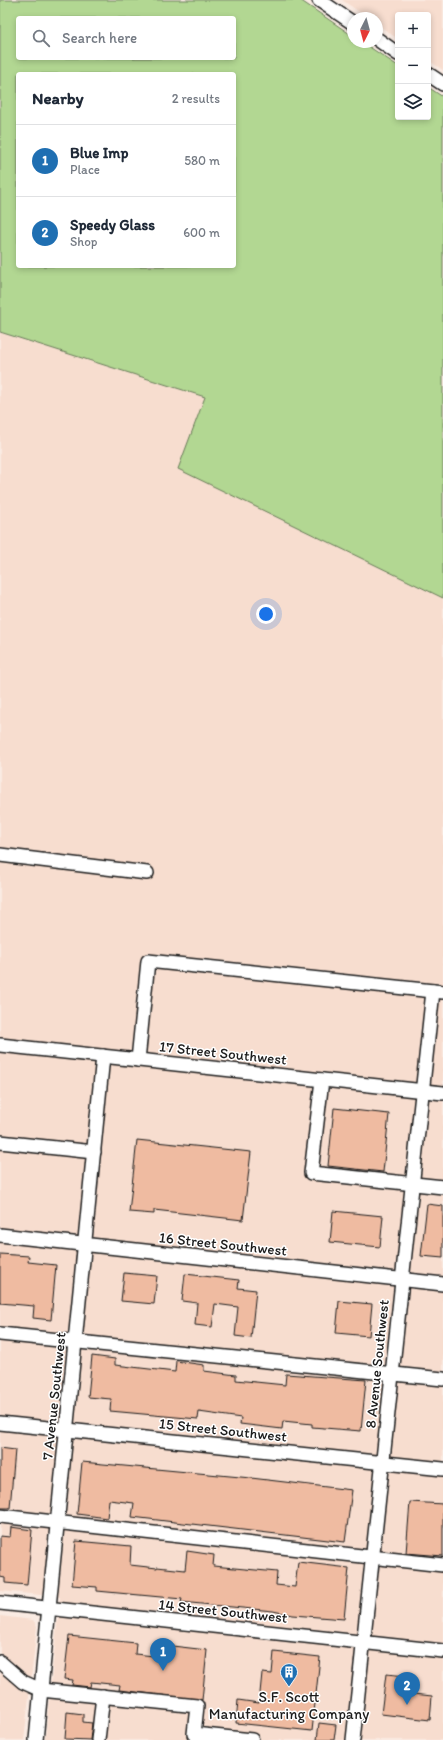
<!DOCTYPE html>
<meta charset="utf-8">
<style>
body{margin:0;font-family:Itim,sans-serif;background:#f2f2f3;color:#1f2937}
.controls{position:absolute;right:12px;top:12px;display:grid;overflow:hidden;border-radius:4px;box-shadow:0 2px 6px #0003}
.controls button{width:36px;height:36px;display:grid;place-items:center;padding:0;border:0;border-bottom:1px solid #e0e1e3;background:#fff;color:#1f2937;font:20px sans-serif}
.compass{position:absolute;left:347px;top:12px;width:36px;height:36px;border-radius:50%;background:#fff;box-shadow:0 2px 6px #0003;rotate:186deg}
.you{position:absolute;left:266px;top:614px;width:14px;height:14px;margin:-10px;border:3px solid #fff;border-radius:50%;background:#1a73e8;box-shadow:0 0 0 6px #1a73e833}
.badge{display:grid;place-items:center;width:26px;height:26px;border-radius:50%;background:#1f6fb2;color:#fff;font-size:13px;font-weight:700}
.pin{position:absolute;translate:-50% -33px;filter:drop-shadow(0 1px 2px #0008)}
.pin::after{content:'';position:absolute;top:21px;width:14px;height:12px;background:inherit;clip-path:polygon(0 0,100% 0,50% 100%)}
.list{margin:0;padding:0;list-style:none}
h2{display:flex;justify-content:space-between;align-items:center;height:52px;margin:0;padding:0 16px;font-size:17px}
h2 small{font-size:13px;font-weight:400;color:#747a83}
.list li{display:grid;grid-template-columns:26px 1fr auto;gap:12px;align-items:center;box-sizing:border-box;height:72px;padding:0 16px;border-top:1px solid #e0e1e3}
.list b{display:block;font-size:15px;white-space:nowrap}
.list p{margin:0;font-size:13px;white-space:nowrap;color:#747a83}
.list em{font-size:13px;font-style:normal;color:#747a83}
.icon{flex:none;width:22px;height:22px;fill:none;stroke:currentColor;stroke-width:2;stroke-linecap:round;stroke-linejoin:round}
.map{position:relative;flex:none;width:443px;height:1740px;overflow:hidden}
.search{position:absolute;background:#fff;box-shadow:0 2px 6px #0003;left:16px;top:16px;width:220px;height:44px;display:flex;align-items:center;gap:10px;box-sizing:border-box;padding:0 14px;border-radius:4px;color:#747a83;font-size:15px}
.panel{position:absolute;background:#fff;box-shadow:0 2px 6px #0003;left:16px;top:72px;width:220px;height:196px;border-radius:4px}
.map>svg:first-child{display:block}
.built{fill:#f7ddcf}
.green{fill:#b2d792;stroke:#677a57;fill-rule:evenodd}
.building{fill:#efbba1;stroke:#1c1c1c}
.lines{fill:none;stroke-linecap:round;stroke-linejoin:round}
.minor-casing{stroke:#1c1c1c;stroke-width:16}
.minor{stroke:#fff;stroke-width:13}
.labels{text-anchor:middle;dominant-baseline:central;stroke-width:3;stroke-linejoin:round;paint-order:stroke}
.street-label{font-size:15px;fill:#1c1c1c;stroke:#fff}
.poi-label{font-size:15px;fill:#1c1c1c;stroke:#fff}
</style>
<div class="map">
<svg width="443" height="1740" viewBox="0 0 443 1740">
<rect width="100%" height="100%" fill="#faebe3"/>
<filter id="ink" filterUnits="userSpaceOnUse"><feTurbulence type="fractalNoise" baseFrequency=".025" numOctaves="2"/><feDisplacementMap in="SourceGraphic" scale="8" xChannelSelector="R" yChannelSelector="G"/><feConvolveMatrix kernelMatrix="1 2 1 2 8 2 1 2 1" color-interpolation-filters="sRGB"/></filter>
<g filter="url(#ink)">
<g class="built">
<path d="M342 0H443V70L428 60V15H398V39L377 24V18H368Z"/>
<path d="M0 332 205 397 179 469 443 598V1740H45L60 1597 0 1591Z"/>
<path d="M0 1616 33 1620 37 1626 24 1740H0Z"/>
</g>
<path class="green" d="M0 0H300L353 36V42H362L398 66V117H428V87L443 97V598L178 469 205 397 0 332ZM18 18H234V58H18ZM18 74H234V266H18Z"/>
<g class="building">
<path d="M334 1108 389 1114 383 1172 328 1166Z"/>
<path d="M137 1140 251 1152 243 1220 154 1210V1214L129 1212Z"/>
<path d="M427 1204 443 1206V1258L421 1256Z"/>
<path d="M333 1211 383 1216 380 1247 330 1242Z"/>
<path d="M0 1254 29 1256 28 1262 56 1265 51 1320 33 1318 34 1306 0 1303Z"/>
<path d="M124 1273 157 1276 154 1304 121 1301Z"/>
<path d="M185 1274 239 1280 238 1288 256 1290 251 1338 235 1336 238 1307 215 1304 212 1327 195 1325 197 1303 182 1301Z"/>
<path d="M339 1301 372 1304 369 1336 336 1333Z"/>
<path d="M92 1356 115 1359V1365L175 1372 176 1361 204 1365V1371L236 1375V1380L285 1385 286 1374 366 1380 361 1431 312 1427V1424L283 1421 282 1429 240 1424 241 1418 199 1412 198 1419 110 1411 111 1399 88 1397Z"/>
<path d="M0 1448 15 1450 10 1508H0Z"/>
<path d="M82 1462 251 1478 352 1490 345 1542 132 1517 134 1503 109 1500 107 1518 77 1514Z"/>
<path d="M410 1502 443 1504V1556L406 1553Z"/>
<path d="M11 1527 32 1530 27 1585 5 1583V1578L0 1577V1536L10 1537Z"/>
<path d="M76 1541 131 1546 130 1565 157 1568V1567L185 1570 187 1551 214 1555 213 1566 277 1572 276 1585 295 1587 298 1562 349 1568 344 1619 293 1615 273 1611 181 1602 182 1599 97 1591V1587L72 1585Z"/>
<path d="M69 1636 136 1643 135 1654 154 1656 155 1644 207 1650 202 1700 119 1690 120 1685 91 1682 90 1687 72 1685 73 1680 64 1679Z"/>
<path d="M274 1652 320 1657 312 1731 236 1723 238 1700 259 1703 262 1673 272 1674Z"/>
<path d="M386 1674 406 1676 404 1693 432 1696 430 1720 381 1714Z"/>
<path d="M67 1712 83 1714V1722L92 1723 90 1740 65 1739Z"/>
<path d="M319 1723 336 1725 334 1740H317Z"/>
</g>
<g class="lines">
<g class="minor-casing">
<g id="minor">
<path d="M319 0 353 23"/>
<path d="M377 39 398 54"/>
<path d="M428 74 443 84"/>
<path d="M0 855 147 873"/>
<path d="M0 1045 443 1093"/>
<path d="M138 1060 148 961 443 992"/>
<path d="M322 1080 311 1173 443 1187"/>
<path d="M0 1142 94 1152"/>
<path d="M0 1235 443 1284"/>
<path d="M0 1334 443 1379"/>
<path d="M0 1423 443 1469"/>
<path d="M0 1516 443 1565"/>
<path d="M0 1603 443 1651"/>
<path d="M0 1662 23 1682 41 1690 197 1706 194 1734 252 1740"/>
<path d="M36 1740 103 1056"/>
<path d="M98 1740 103 1696"/>
<path d="M353 1740 433 991"/>
</g>
</g>
<use href="#minor" class="minor"/>
</g>
</g>
<defs>
<g id="building-pin" transform="scale(0.9)"><path d="M0 17L-7.5 6A9.5 9.5 0 1 1 7.5 6Z" fill="#1f6fb2" stroke="#fff"/><path d="M-4-6H4V6H1V3H-1V6H-4ZM-2.5-4.3h1.7v1.8h-1.7ZM.8-4.3h1.7v1.8H.8ZM-2.5-1h1.7V.8h-1.7ZM.8-1h1.7V.8H.8Z" fill="#fff"/></g>
</defs>
<g fill-rule="evenodd">
<use href="#building-pin" x="289" y="1672"/>
</g>
<g class="labels">
<g class="street-label">
<text transform="translate(223 1053) rotate(6)">17 Street Southwest</text>
<text transform="translate(223 1244) rotate(6)">16 Street Southwest</text>
<text transform="translate(377 1364) rotate(-84)">8 Avenue Southwest</text>
<text transform="translate(54 1396) rotate(-84)">7 Avenue Southwest</text>
<text transform="translate(223 1430) rotate(6)">15 Street Southwest</text>
<text transform="translate(223 1611) rotate(6)">14 Street Southwest</text>
</g>
<g class="poi-label">
<text x="289" y="1697">S.F. Scott<tspan x="289" dy="17">Manufacturing Company</tspan></text>
</g>
</g>
</svg>
<div class="controls">
<button>+</button>
<button>−</button>
<button><svg class="icon" aria-label="layers" viewBox="0 0 24 24"><path d="M12 4l9 5-9 5-9-5zM3 14l9 5 9-5"/></svg></button>
</div>
<svg class="compass" viewBox="-18 -18 36 36"><path d="M0-13l5 13h-10z" fill="#e53935"/><path d="M0 13l5-13h-10z" fill="#747a83"/></svg>
<div class="you"></div>
<div class="pin badge" style="left:163px;top:1671px">1</div>
<div class="pin badge" style="left:407px;top:1705px">2</div>
<div class="search"><svg class="icon" aria-label="search" viewBox="0 0 24 24"><circle cx="10" cy="10" r="6"/><path d="M15 15l6 6"/></svg>Search here</div>
<section class="panel">
<h2>Nearby<small>2 results</small></h2>
<ul class="list">
<li><span class="badge">1</span><div><b>Blue Imp</b><p>Place</p></div><em>580 m</em></li>
<li><span class="badge">2</span><div><b>Speedy Glass</b><p>Shop</p></div><em>600 m</em></li>
</ul>
</section>
</div>
